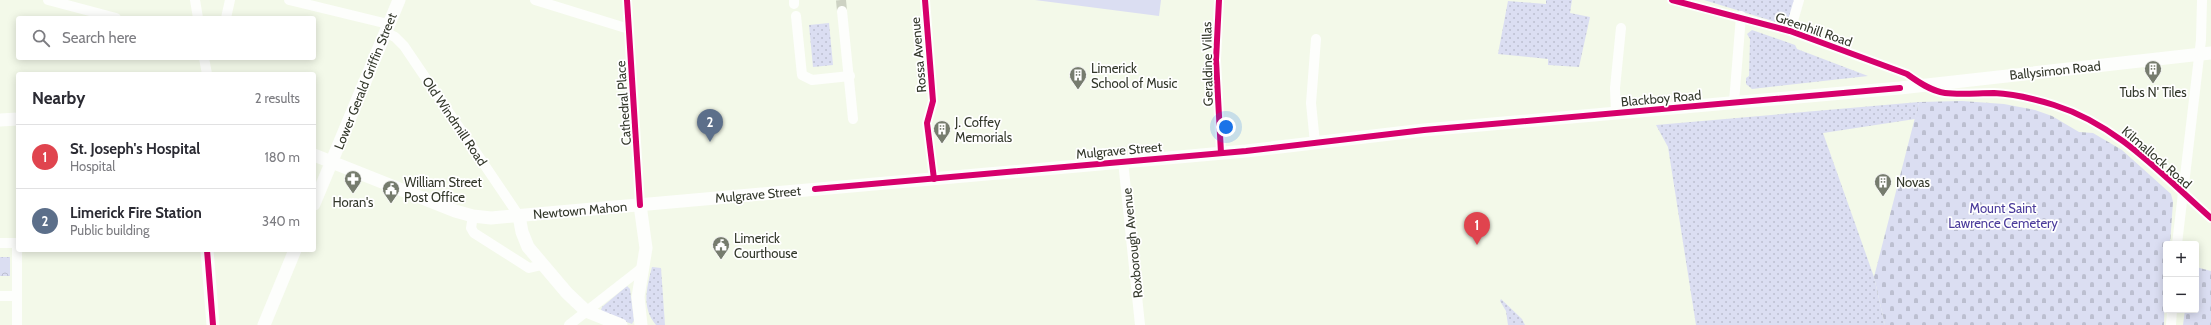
<!DOCTYPE html>
<meta charset="utf-8">
<style>
body{margin:0;font-family:Cabin,sans-serif;background:#f7f7f7;color:#2b2b33}
.controls{position:absolute;right:12px;bottom:12px;display:grid;overflow:hidden;border-radius:4px;box-shadow:0 2px 10px #0003}
.controls button{width:36px;height:36px;display:grid;place-items:center;padding:0;border:0;border-bottom:1px solid #e1e1e2;background:#fff;color:#2b2b33;font:20px sans-serif}
.you{position:absolute;left:1226px;top:127px;width:14px;height:14px;margin:-10px;border:3px solid #fff;border-radius:50%;background:#1a73e8;box-shadow:0 0 0 6px #1a73e833}
.badge{display:grid;place-items:center;width:26px;height:26px;border-radius:50%;background:#111827;color:#fff;font-size:13px;font-weight:700}
.pin{position:absolute;translate:-50% -33px;filter:drop-shadow(0 1px 2px #0008)}
.pin::after{content:'';position:absolute;top:21px;width:14px;height:12px;background:inherit;clip-path:polygon(0 0,100% 0,50% 100%)}
.list{margin:0;padding:0;list-style:none}
h2{display:flex;justify-content:space-between;align-items:center;height:52px;margin:0;padding:0 16px;font-size:17px}
h2 small{font-size:13px;font-weight:400;color:#7c7c81}
.list li{display:grid;grid-template-columns:26px 1fr auto;gap:12px;align-items:center;box-sizing:border-box;height:64px;padding:0 16px;border-top:1px solid #e1e1e2}
.list b{display:block;font-size:15px;white-space:nowrap}
.list p{margin:0;font-size:13px;white-space:nowrap;color:#7c7c81}
.list em{font-size:13px;font-style:normal;color:#7c7c81}
.icon{flex:none;width:22px;height:22px;fill:none;stroke:currentColor;stroke-width:2;stroke-linecap:round;stroke-linejoin:round}
.map{position:relative;flex:none;width:2211px;height:325px;overflow:hidden}
.search{position:absolute;background:#fff;box-shadow:0 2px 10px #0003;left:16px;top:16px;width:300px;height:44px;display:flex;align-items:center;gap:10px;box-sizing:border-box;padding:0 14px;border-radius:4px;color:#7c7c81;font-size:15px}
.panel{position:absolute;background:#fff;box-shadow:0 2px 10px #0003;left:16px;top:72px;width:300px;height:180px;border-radius:4px}
.map>svg:first-child{display:block}
.grass{fill:url(#grass-dots)}
.forest{fill:url(#forest-crowns)}
.cemetery{fill:url(#cemetery-stones)}
.pitch{fill:#dbdef2}
.lines{fill:none;stroke-linecap:round;stroke-linejoin:round}
.minor-tunnel{stroke:#cdd2c3;stroke-width:10;stroke-dasharray:10 5;stroke-linecap:butt}
.minor{stroke:#fdfefc;stroke-width:10}
.major{stroke:#fdfefc;stroke-width:13}
.cycleway-casing{stroke:#fff;stroke-width:8}
.cycleway{stroke:#d6006c;stroke-width:6}
.labels{text-anchor:middle;dominant-baseline:central;stroke-width:3.5;stroke-linejoin:round;paint-order:stroke}
.street-label{font-size:13px;fill:#33382b;stroke:#fff}
.poi-label{font-size:13px;fill:#33382b;stroke:#fff;text-anchor:start}
.park-label{font-size:13px;fill:#4a3b9b;stroke:#fff}
</style>
<div class="map">
<svg width="2211" height="325" viewBox="0 0 2211 325">
<defs>
<pattern id="grass-dots" width="8" height="8" patternUnits="userSpaceOnUse"><rect width="8" height="8" fill="#dbdef2"/><path d="M2 2h.1M6 6h.1" fill="none" stroke="#bcbfd0" stroke-width="1.8" stroke-linecap="round"/></pattern>
<pattern id="forest-crowns" width="20" height="18" patternUnits="userSpaceOnUse"><rect width="20" height="18" fill="#dbdef2"/><path d="M2 6a3 3 0 1 1 6 0M12 15a3 3 0 1 1 6 0" fill="none" stroke="#bcbfd0"/></pattern>
<pattern id="cemetery-stones" width="16" height="16" patternUnits="userSpaceOnUse"><rect width="16" height="16" fill="#dbdef2"/><path d="M2 7V4a2 2 0 0 1 4 0v3zM10 15v-3a2 2 0 0 1 4 0v3z" fill="#bcbfd0"/></pattern>
</defs>
<rect width="100%" height="100%" fill="#f3f9e9"/>
<g class="grass">
<path d="M1546 0H1572L1570 13 1590 17 1579 67 1548 65V59L1498 54 1508 1 1546 4Z"/>
<path d="M1704 0H1795L1791 16 1779 23Z"/>
<path d="M829 23 833 65 813 67 809 25Z"/>
<path d="M1752 30 1795 45 1797 49 1868 76 1752 89 1746 84V78L1749 76 1750 39 1747 34Z"/>
<path d="M1919 102 1915 119 1823 133 1874 277 1885 325H1696L1668 147 1656 125Z"/>
<path d="M652 267 661 268 665 325H656C641 307 647 287 652 267Z"/>
<path d="M627 286 630 289 634 320 632 324 608 315 601 310 602 307Z"/>
<path d="M1501 299 1522 319 1525 325H1508L1506 311 1500 301Z"/>
</g>
<rect class="forest" x="0" y="257" width="10" height="19"/>
<g class="cemetery">
<path d="M1962 101 2004 104 2035 110 2052 116 2079 132 2093 133 2122 150 2171 194 2173 202 2170 244H2166L2164 325H1885L1874 277 1919 102Z"/>
<path d="M2196 267 2211 271V325H2183L2185 310H2196Z"/>
</g>
<path class="pitch" d="M1035 0H1161L1159 16Z"/>
<g class="lines">
<path class="minor-tunnel" d="M841 0 842 11"/>
<g class="minor">
<path d="M48 0 116 18"/>
<path d="M195 0 198 18"/>
<path d="M289 0 388 24"/>
<path d="M535 0 629 29"/>
<path d="M627 0 640 205"/>
<path d="M794 0V4"/>
<path d="M925 0 933 101 927 123 934 179"/>
<path d="M1219 0 1216 60 1221 153"/>
<path d="M1672 0 1790 31 1907 74C1918 82 1931 91 1945 93 1961 95 1978 93 1994 93 2014 94 2035 99 2054 105 2118 125 2162 175 2211 218"/>
<path d="M842 11 853 119"/>
<path d="M796 16 802 75 812 80 850 76"/>
<path d="M226 18 230 0"/>
<path d="M1790 31 1799 0"/>
<path d="M385 32 395 37 404 46 519 216"/>
<path d="M204 58 207 74"/>
<path d="M1734 102 1741 16"/>
<path d="M1616 113 1615 88 1621 28"/>
<path d="M1315 143 1311 103 1316 39"/>
<path d="M1123 161 1140 325"/>
<path d="M473 216 471 228 474 233 529 268 542 265"/>
<path d="M0 243H18"/>
<path d="M2177 244 2201 40 2202 0"/>
<path d="M0 296H17"/>
<path d="M17 325V243"/>
<path d="M569 325 642 268"/>
<path d="M2171 325 2172 310"/>
</g>
<g class="major">
<path d="M0 120 18 119"/>
<path d="M314 155 455 211 473 216 491 218 1246 151 1424 130 1900 88 2211 53"/>
<path d="M314 204 399 0"/>
<path d="M640 205 646 248 638 297 641 325"/>
<path d="M519 216 522 232 528 247 567 293 586 311 621 325"/>
<path d="M207 250 213 325"/>
<path d="M264 325 295 250"/>
</g>
<g class="cycleway-casing">
<g id="cycleway">
<path d="M627 0 640 205"/>
<path d="M925 0 933 101 927 123 934 179"/>
<path d="M1219 0 1216 60 1221 153"/>
<path d="M1672 0 1790 31 1907 74C1918 82 1931 91 1945 93 1961 95 1978 93 1994 93 2014 94 2035 99 2054 105 2118 125 2162 175 2211 218"/>
<path d="M815 189 1246 151 1424 130 1900 88"/>
<path d="M207 250 213 325"/>
</g>
</g>
<use href="#cycleway" class="cycleway"/>
</g>
<defs>
<g id="building-pin" transform="scale(0.9)"><path d="M0 17L-7.5 6A9.5 9.5 0 1 1 7.5 6Z" fill="#767c6e" stroke="#fff"/><path d="M-4-6H4V6H1V3H-1V6H-4ZM-2.5-4.3h1.7v1.8h-1.7ZM.8-4.3h1.7v1.8H.8ZM-2.5-1h1.7V.8h-1.7ZM.8-1h1.7V.8H.8Z" fill="#fff"/></g>
<g id="pharmacy-pin" transform="scale(0.9)"><path d="M0 17L-7.5 6A9.5 9.5 0 1 1 7.5 6Z" fill="#767c6e" stroke="#fff"/><path d="M-2-6h4v4h4v4h-4v4h-4v-4h-4v-4h4Z" fill="#fff"/></g>
<g id="civic-pin" transform="scale(0.9)"><path d="M0 17L-7.5 6A9.5 9.5 0 1 1 7.5 6Z" fill="#767c6e" stroke="#fff"/><path d="M-.6-6.5H3V-4.5H.6V-3L4-1V1h2V6H-6V1h2V-1L-.6-3ZM-1.2 2.5V6h2.4V2.5Z" fill="#fff"/></g>
</defs>
<g fill-rule="evenodd">
<use href="#building-pin" x="2153" y="69"/>
<use href="#building-pin" x="1078" y="75"/>
<use href="#building-pin" x="942" y="129"/>
<use href="#pharmacy-pin" x="353" y="179"/>
<use href="#building-pin" x="1883" y="182"/>
<use href="#civic-pin" x="391" y="189"/>
<use href="#civic-pin" x="721" y="245"/>
</g>
<g class="labels">
<g class="street-label">
<text transform="translate(1814 29) rotate(19)">Greenhill Road</text>
<text transform="translate(918 55) rotate(-95)">Rossa Avenue</text>
<text transform="translate(1207 64) rotate(-91)">Geraldine Villas</text>
<text transform="translate(2055 70) rotate(-6)">Ballysimon Road</text>
<text transform="translate(365 81) rotate(-68)">Lower Gerald Griffin Street</text>
<text transform="translate(1661 98) rotate(-5)">Blackboy Road</text>
<text transform="translate(623 103) rotate(-94)">Cathedral Place</text>
<text transform="translate(455 121) rotate(56)">Old Windmill Road</text>
<text transform="translate(1119 150) rotate(-5)">Mulgrave Street</text>
<text transform="translate(2157 157) rotate(41)">Kilmallock Road</text>
<text transform="translate(758 194) rotate(-5)">Mulgrave Street</text>
<text transform="translate(580 210) rotate(-5)">Newtown Mahon</text>
<text transform="translate(1132 243) rotate(-96)">Roxborough Avenue</text>
</g>
<g class="poi-label">
<text x="1091" y="68">Limerick<tspan x="1091" dy="15">School of Music</tspan></text>
<text x="2153" y="92" text-anchor="middle">Tubs N' Tiles</text>
<text x="955" y="122">J. Coffey<tspan x="955" dy="15">Memorials</tspan></text>
<text x="404" y="182">William Street<tspan x="404" dy="15">Post Office</tspan></text>
<text x="1896" y="182">Novas</text>
<text x="353" y="202" text-anchor="middle">Horan's</text>
<text x="734" y="238">Limerick<tspan x="734" dy="15">Courthouse</tspan></text>
</g>
<g class="park-label">
<text x="2003" y="208">Mount Saint<tspan x="2003" dy="15">Lawrence Cemetery</tspan></text>
</g>
</g>
</svg>
<div class="controls">
<button>+</button>
<button>−</button>
</div>
<div class="you"></div>
<div class="pin badge" style="left:1477px;top:245px;background:#e0444e">1</div>
<div class="pin badge" style="left:710px;top:142px;background:#5c6f8a">2</div>
<div class="search"><svg class="icon" aria-label="search" viewBox="0 0 24 24"><circle cx="10" cy="10" r="6"/><path d="M15 15l6 6"/></svg>Search here</div>
<section class="panel">
<h2>Nearby<small>2 results</small></h2>
<ul class="list">
<li><span class="badge" style="background:#e0444e">1</span><div><b>St. Joseph's Hospital</b><p>Hospital</p></div><em>180 m</em></li>
<li><span class="badge" style="background:#5c6f8a">2</span><div><b>Limerick Fire Station</b><p>Public building</p></div><em>340 m</em></li>
</ul>
</section>
</div>
